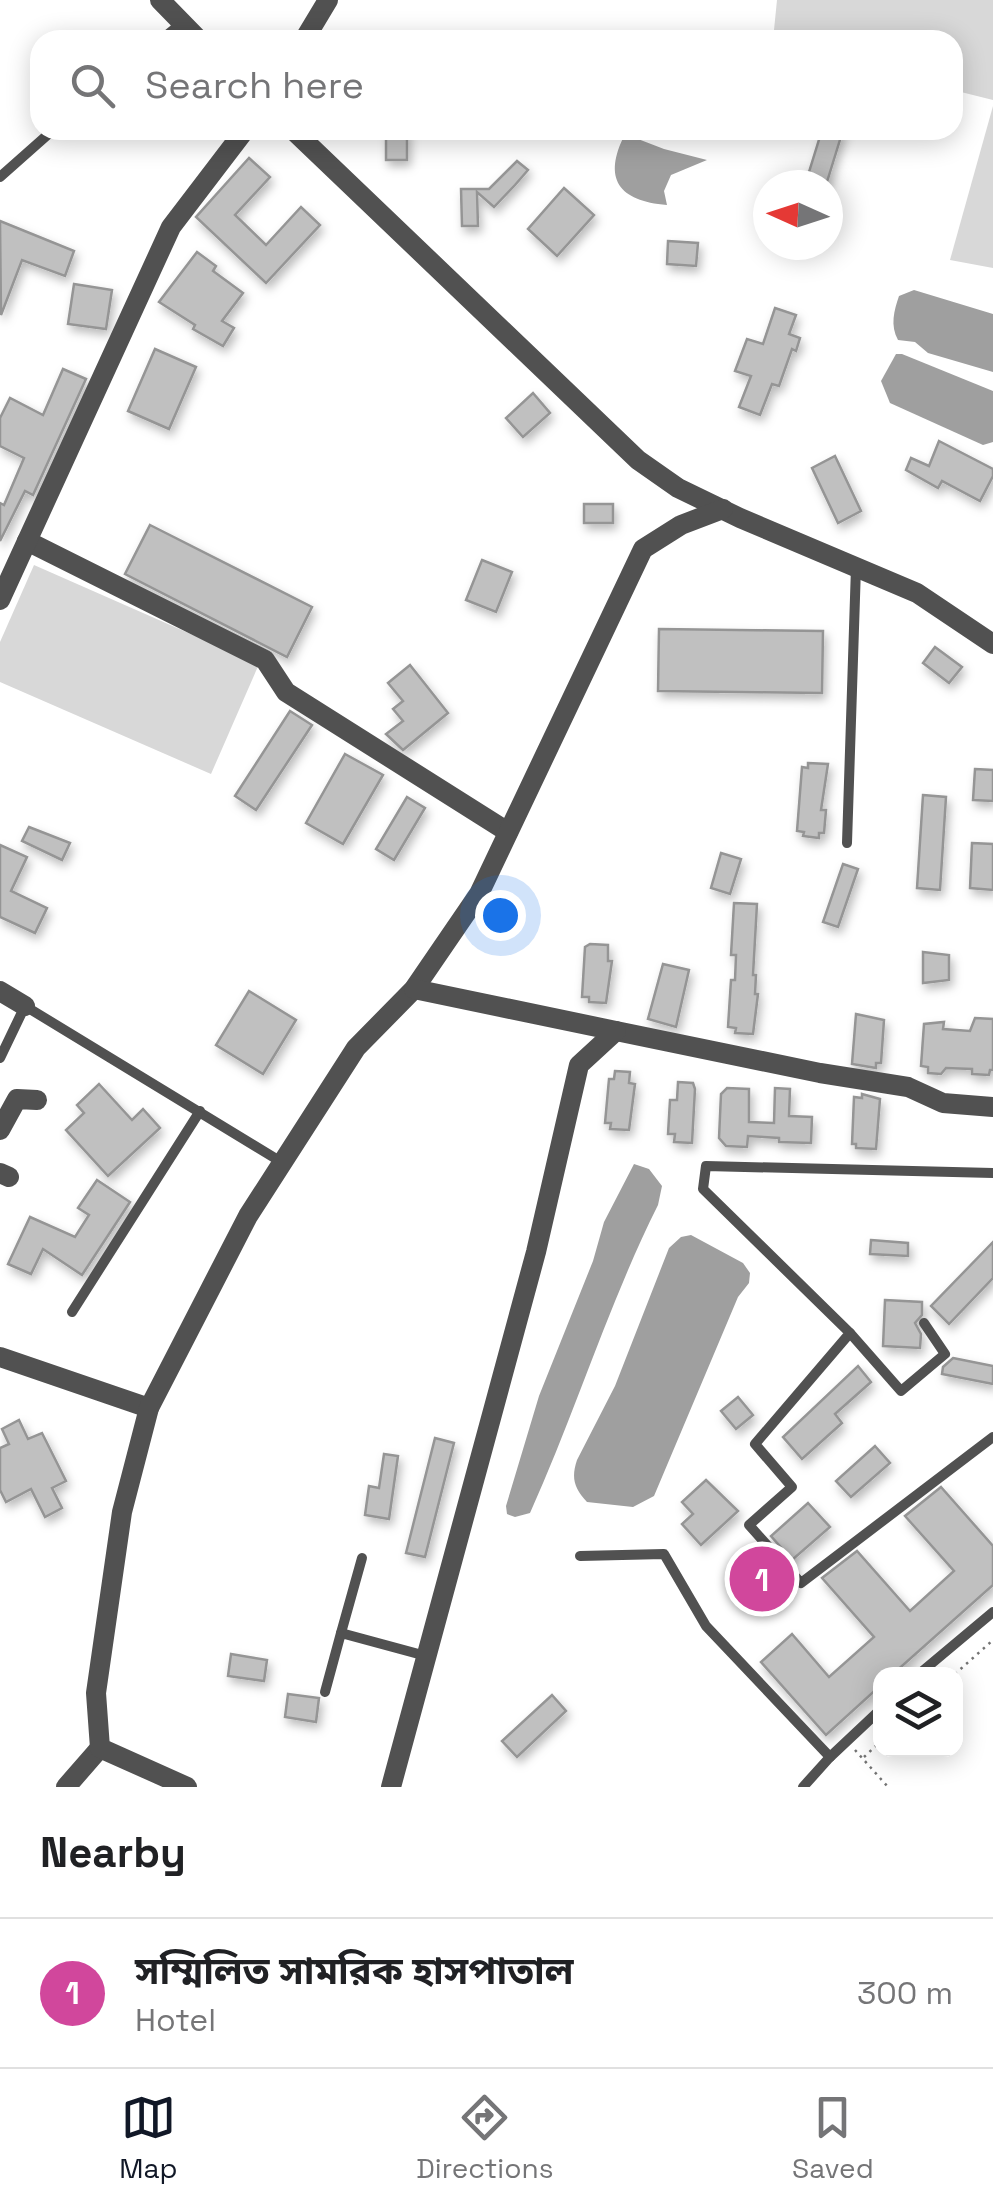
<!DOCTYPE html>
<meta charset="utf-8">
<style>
body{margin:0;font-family:"Space Grotesk","Noto Sans Bengali",sans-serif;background:#f6f6f6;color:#202124}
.controls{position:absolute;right:30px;bottom:30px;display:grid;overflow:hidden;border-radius:20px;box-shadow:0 5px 25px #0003}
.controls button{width:90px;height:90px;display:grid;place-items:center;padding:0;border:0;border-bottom:2px solid #e0e0e0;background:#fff;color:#202124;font:50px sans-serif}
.compass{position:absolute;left:753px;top:170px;width:90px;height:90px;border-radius:50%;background:#fff;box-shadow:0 5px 25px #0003;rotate:273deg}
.you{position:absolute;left:500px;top:915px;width:35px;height:35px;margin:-25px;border:8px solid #fff;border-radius:50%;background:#1a73e8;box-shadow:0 0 0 15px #1a73e833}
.badge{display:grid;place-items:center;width:65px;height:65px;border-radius:50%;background:#111827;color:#fff;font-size:32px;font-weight:700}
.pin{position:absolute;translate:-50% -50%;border:5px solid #fff;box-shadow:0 2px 10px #0006}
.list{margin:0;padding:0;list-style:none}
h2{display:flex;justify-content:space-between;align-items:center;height:130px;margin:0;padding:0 40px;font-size:42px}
h2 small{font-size:32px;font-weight:400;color:#757577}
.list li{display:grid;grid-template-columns:65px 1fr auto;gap:30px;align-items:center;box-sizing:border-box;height:150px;padding:0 40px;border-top:2px solid #e0e0e0}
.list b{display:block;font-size:38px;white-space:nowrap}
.list p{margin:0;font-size:32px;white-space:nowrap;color:#757577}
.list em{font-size:32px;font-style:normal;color:#757577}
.icon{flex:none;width:55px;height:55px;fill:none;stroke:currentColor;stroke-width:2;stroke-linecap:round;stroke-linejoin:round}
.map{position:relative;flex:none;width:993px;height:1787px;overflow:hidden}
.search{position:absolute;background:#fff;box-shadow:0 5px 25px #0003;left:30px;right:30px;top:30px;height:110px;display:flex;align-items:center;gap:25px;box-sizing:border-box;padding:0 35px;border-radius:30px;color:#757577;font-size:38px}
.sheet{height:280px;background:#fff}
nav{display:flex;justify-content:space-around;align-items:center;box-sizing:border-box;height:140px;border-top:2px solid #e0e0e0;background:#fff;font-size:28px;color:#757577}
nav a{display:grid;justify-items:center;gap:5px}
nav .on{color:#111827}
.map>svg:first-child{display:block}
.green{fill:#d8d8d8}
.water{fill:#9f9f9f}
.building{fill:#c0c0c0;stroke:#959595;stroke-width:2.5;filter:url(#shadow)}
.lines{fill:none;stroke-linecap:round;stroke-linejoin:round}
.path{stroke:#737373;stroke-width:2.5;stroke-dasharray:2.5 5;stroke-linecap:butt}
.lane{stroke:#515151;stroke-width:10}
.street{stroke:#515151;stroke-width:20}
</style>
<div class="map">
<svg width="993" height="1787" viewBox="0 0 993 1787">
<defs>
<filter id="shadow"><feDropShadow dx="3" dy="5.5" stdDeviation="5" flood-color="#0004"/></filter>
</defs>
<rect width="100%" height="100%" fill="#fff"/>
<g class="green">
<path d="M777 0H993V100L953 90V40H773Z"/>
<path d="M993 106V268L950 260Z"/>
<path d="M34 565 259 664 211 774 0 682V642Z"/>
</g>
<g class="water">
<path d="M625 134 664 149 707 160 671 175 664 191 667 205C619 201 602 179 625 134Z"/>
<path d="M914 290 993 314V372L928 353 915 342 898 340C890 325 894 311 899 296Z"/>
<path d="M896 354H902L993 391V442L983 445 890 403 881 381Z"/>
<path d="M634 1164 649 1169 662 1186 658 1205C608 1305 576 1411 530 1513L515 1517 507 1514 506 1506 539 1396 593 1261 604 1222Z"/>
<path d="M691 1235 743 1263 750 1273 749 1283 738 1297 654 1496 633 1507 587 1502C574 1488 571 1478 577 1460L615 1386 669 1248 681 1237Z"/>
</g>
<g class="building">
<rect x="386" y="130" width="21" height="30"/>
<path d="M822 130H843L826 185H805Z"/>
<path d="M249 158 270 177 235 215 266 245 301 207 320 225 266 283 196 217Z"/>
<path d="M517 161 528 170 515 185 494 207 477 192 478 226H462L461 189H489Z"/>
<path d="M564 188 594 215 557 256 528 229Z"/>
<path d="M0 221 74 251 65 276 22 260 1 315Z"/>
<path d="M668 241 698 243 696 266 667 264Z"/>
<path d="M197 252 216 266 213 271 243 293 222 321 234 328 223 346 193 329 195 325 159 302Z"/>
<path d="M74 284 112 290 106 329 68 324Z"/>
<path d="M775 308 796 315 789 334 800 338 796 351 792 349 779 386 772 384 760 415 739 407 751 376 735 371 747 339 763 344Z"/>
<path d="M155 349 196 367 169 429 128 411Z"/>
<path d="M63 369 86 379 33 495 25 491 0 541V503L4 505 24 458 0 446V418L10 398 43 415Z"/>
<path d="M533 393 550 413 523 437 506 418Z"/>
<path d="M939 441 993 469V476L980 501 942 481 938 488 906 470 911 458 929 466Z"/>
<path d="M835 456 861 511 838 523 812 468Z"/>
<rect x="584" y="504" width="29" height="19"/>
<path d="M150 525 312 607 287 657 125 574Z"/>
<path d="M482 560 512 572 496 612 466 600Z"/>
<path d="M659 629 823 631 822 693 658 691Z"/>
<path d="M935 647 962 667 949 683 923 663Z"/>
<path d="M410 665 448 713 403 750 386 734 403 721 393 709 403 701 388 683Z"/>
<path d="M290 711 312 725 256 810 235 796Z"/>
<path d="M345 754 383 775 343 844 306 823Z"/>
<path d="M808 763 828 764 821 810H826L824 833H819V838L803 836 804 832 797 831 802 767 808 768Z"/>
<path d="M975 769 993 770V801L973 800Z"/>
<path d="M923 795 946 797 940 890 917 888Z"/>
<path d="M407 797 425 808 394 860 376 849Z"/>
<path d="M29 827 70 843 62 860 22 841Z"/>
<path d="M972 843 993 844V890L970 888Z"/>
<path d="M0 845 27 857 11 891 47 908 35 933 0 917Z"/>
<path d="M721 853 741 859 730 894 711 888Z"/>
<path d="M843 864 858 869 838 927 823 922Z"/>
<path d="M734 903 757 904 753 975H756L755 994H758L753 1034 735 1033 736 1028 728 1027 731 980H735L736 955H731Z"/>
<path d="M590 944 608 945V961H612L606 1003 589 1002V997H582L585 947Z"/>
<path d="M923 952 949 955V980L923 983Z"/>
<path d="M663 964 689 970 676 1027 648 1019Z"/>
<path d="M249 991 296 1020 263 1074 216 1045Z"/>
<path d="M856 1014 884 1020 881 1063H876V1068L852 1064Z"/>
<path d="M975 1018 993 1019V1070H990L989 1075 972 1074V1069L946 1068 941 1074 928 1073V1067L921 1066 924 1024 944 1022 943 1029 970 1031Z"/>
<path d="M615 1071 630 1072 629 1083 635 1084 629 1130 610 1129 611 1123H605L609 1079H614Z"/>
<path d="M678 1082 693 1083 695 1089 692 1143 674 1142 675 1134H668L670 1100H677Z"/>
<path d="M99 1084 132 1120 143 1109 160 1128 108 1176 66 1130 84 1113 77 1105Z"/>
<path d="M727 1088 749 1089V1122L774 1123 775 1088 790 1089 789 1116 812 1117 811 1143 779 1142V1138L748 1136 747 1147 726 1146 719 1138 721 1094Z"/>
<path d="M862 1094 880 1099 876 1149 856 1148V1144H852L854 1097 862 1098Z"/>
<path d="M97 1180 130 1202 82 1275 43 1249 31 1274 8 1264 30 1217 75 1237 89 1215 78 1208Z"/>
<path d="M871 1240 908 1243V1256L870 1254Z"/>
<path d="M993 1242V1278L949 1324 931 1306Z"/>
<path d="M885 1300 922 1302V1315L915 1323 921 1334 920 1348 883 1346Z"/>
<path d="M953 1358 993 1366V1384L942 1374 943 1367Z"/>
<path d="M858 1366 871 1382 835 1414 842 1423 802 1459 783 1437Z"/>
<path d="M738 1397 753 1415 736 1429 721 1411Z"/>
<path d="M19 1420 28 1439 42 1433 66 1481 52 1488 62 1508 45 1517 31 1489 6 1502 0 1490V1448L9 1444 2 1429Z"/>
<path d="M435 1438 454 1443 425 1557 406 1553Z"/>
<path d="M875 1446 890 1463 851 1497 836 1481Z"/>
<path d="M384 1454 398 1456 389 1519 365 1515 369 1486 379 1488Z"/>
<path d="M706 1480 738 1511 701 1545 682 1524 693 1514 682 1502Z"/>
<path d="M941 1487 993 1546V1585L893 1674H880V1686L826 1735 761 1662 792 1634 829 1677 874 1637 822 1578 857 1551 910 1611 954 1571 905 1516Z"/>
<path d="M808 1503 830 1527 792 1560 771 1536Z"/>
<path d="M231 1654 267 1660 264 1681 228 1676Z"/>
<path d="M288 1694 319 1698 316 1722 285 1717Z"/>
<path d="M552 1695 566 1711 517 1757 502 1741Z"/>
</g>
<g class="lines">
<g class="path">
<path d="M955 1674 993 1640"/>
<path d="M855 1750 888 1787"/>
<path d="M864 1757 880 1742"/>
</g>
<g class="lane">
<path d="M161 40 182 23"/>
<path d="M0 177 53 130"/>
<path d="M847 843 856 567"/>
<path d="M0 1058 25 1006 283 1163"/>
<path d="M993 1173 706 1166 703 1189 850 1333 755 1444 792 1487 749 1525 801 1583 993 1437"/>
<path d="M72 1312 200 1111"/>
<path d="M850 1333 901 1391 945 1354 924 1323"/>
<path d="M580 1556 664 1554 706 1626 830 1757"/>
<path d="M341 1633 362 1558"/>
<path d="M919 1674 993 1612"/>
<path d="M325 1692 341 1633 426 1656"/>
<path d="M803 1787 830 1757 880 1710"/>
</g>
<g class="street">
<path d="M160 0 199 40"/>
<path d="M304 40 328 0"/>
<path d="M293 130 638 460 678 488 740 518 917 593 993 644"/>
<path d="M27 541 265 660 286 692 508 832"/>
<path d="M0 600 171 227 245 130"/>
<path d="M0 991 25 1006"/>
<path d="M616 1031 820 1073 908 1087 943 1103 993 1107"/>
<path d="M0 1130 17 1099 37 1100"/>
<path d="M0 1173 9 1177"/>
<path d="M0 1357 149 1408"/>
<path d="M66 1787 100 1748"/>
<path d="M187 1787 100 1748 96 1693 122 1512 149 1408 248 1216 356 1048 414 989 479 894 643 549 681 525 723 509"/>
<path d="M391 1787 536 1252 579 1065 616 1031 414 989"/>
</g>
</g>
</svg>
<div class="controls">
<button><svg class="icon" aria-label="layers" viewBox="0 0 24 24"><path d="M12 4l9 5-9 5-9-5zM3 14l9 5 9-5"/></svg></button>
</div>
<svg class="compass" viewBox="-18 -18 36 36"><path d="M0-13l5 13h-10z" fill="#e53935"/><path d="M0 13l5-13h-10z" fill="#757577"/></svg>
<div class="you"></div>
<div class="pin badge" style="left:762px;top:1579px;background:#d1479c">1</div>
<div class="search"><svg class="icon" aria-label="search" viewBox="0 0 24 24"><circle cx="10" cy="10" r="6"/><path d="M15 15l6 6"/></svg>Search here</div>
</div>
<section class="sheet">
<h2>Nearby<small></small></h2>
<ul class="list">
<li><span class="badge" style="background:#d1479c">1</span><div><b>সম্মিলিত সামরিক হাসপাতাল</b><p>Hotel</p></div><em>300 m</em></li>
</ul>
</section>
<nav>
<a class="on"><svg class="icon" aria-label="map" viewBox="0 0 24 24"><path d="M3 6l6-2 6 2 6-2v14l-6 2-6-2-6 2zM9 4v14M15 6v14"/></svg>Map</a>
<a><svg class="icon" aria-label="directions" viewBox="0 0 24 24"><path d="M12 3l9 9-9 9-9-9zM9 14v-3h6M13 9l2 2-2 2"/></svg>Directions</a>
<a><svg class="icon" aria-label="saved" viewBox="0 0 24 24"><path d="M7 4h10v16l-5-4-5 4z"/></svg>Saved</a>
</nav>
